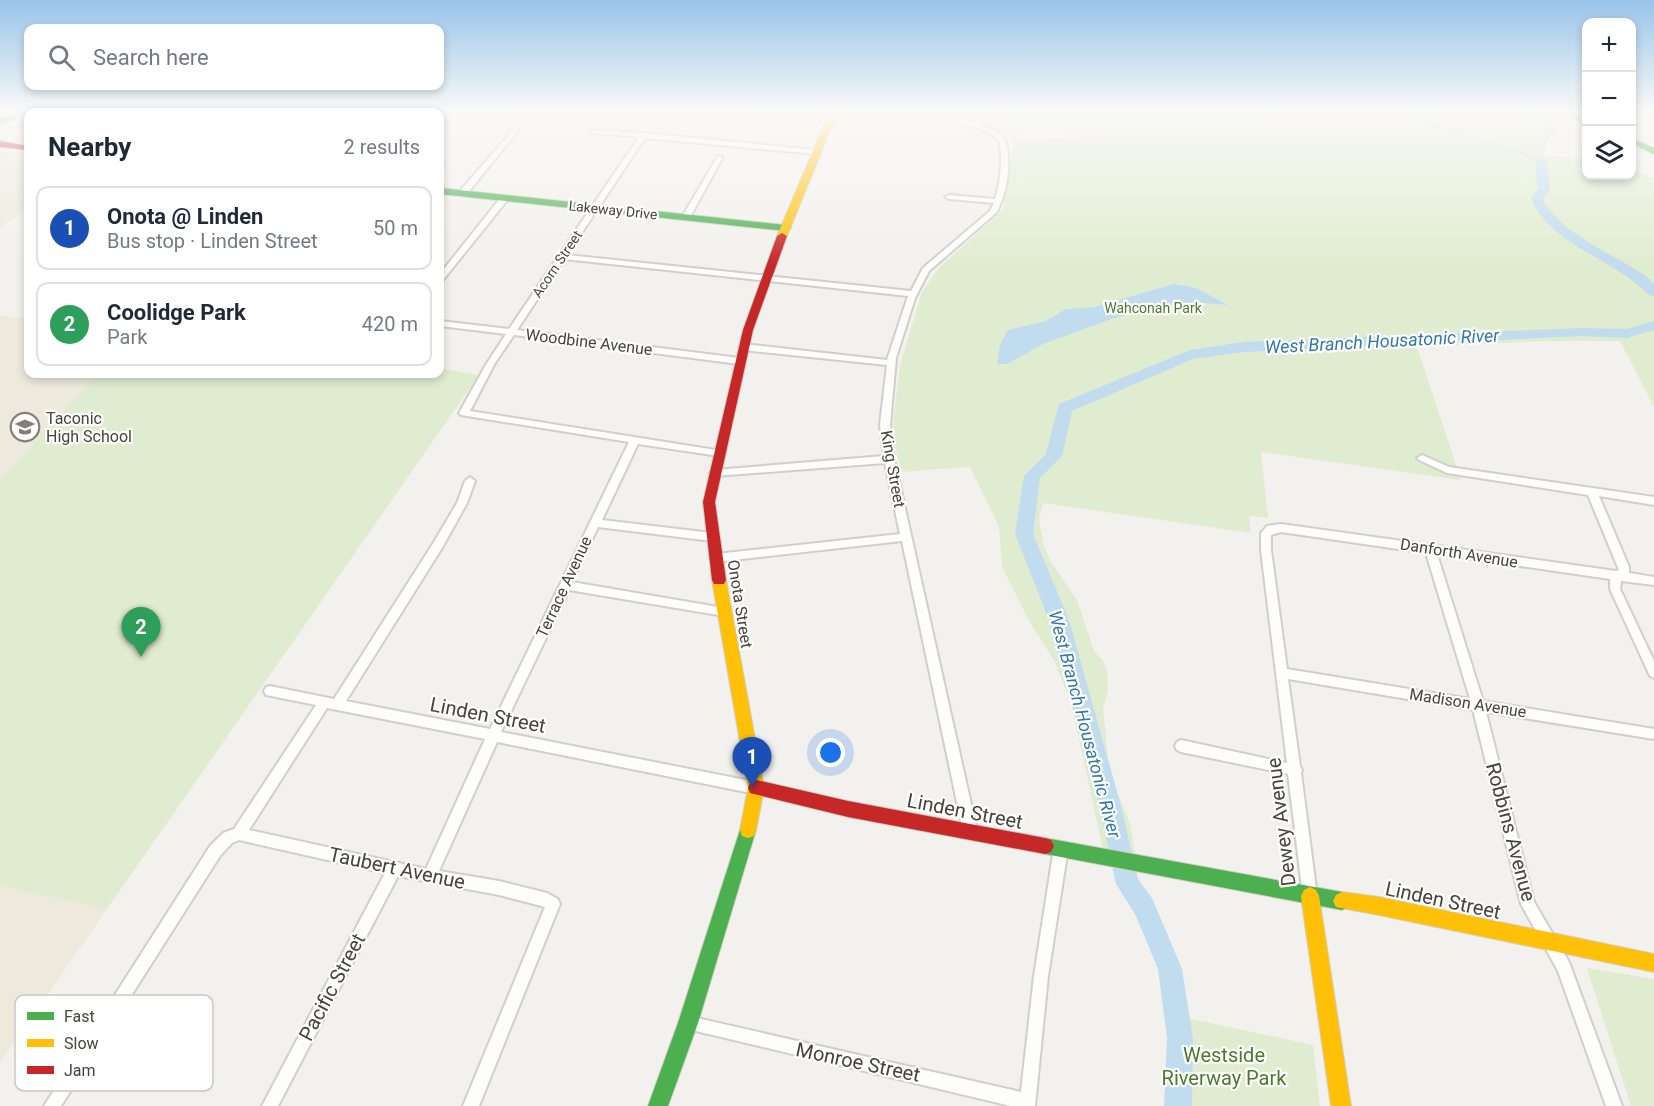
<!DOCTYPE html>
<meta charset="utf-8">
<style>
body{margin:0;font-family:Roboto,sans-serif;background:#f6f6f7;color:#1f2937}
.controls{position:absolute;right:18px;top:18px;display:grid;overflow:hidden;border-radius:12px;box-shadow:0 3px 9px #0003}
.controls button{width:54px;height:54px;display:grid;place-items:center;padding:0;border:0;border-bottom:2px solid #e0e1e3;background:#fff;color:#1f2937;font:30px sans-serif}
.you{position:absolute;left:831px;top:753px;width:21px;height:21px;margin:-15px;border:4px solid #fff;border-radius:50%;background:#1a73e8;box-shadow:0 0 0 9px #1a73e833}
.badge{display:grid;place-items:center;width:39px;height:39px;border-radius:50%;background:#848078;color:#fff;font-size:20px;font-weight:700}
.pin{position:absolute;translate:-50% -50px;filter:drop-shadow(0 2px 3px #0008)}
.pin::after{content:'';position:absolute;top:32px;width:21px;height:18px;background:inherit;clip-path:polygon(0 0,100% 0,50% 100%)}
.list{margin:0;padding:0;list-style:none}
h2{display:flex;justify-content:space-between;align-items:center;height:78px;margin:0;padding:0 24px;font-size:26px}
h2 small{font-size:20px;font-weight:400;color:#747a83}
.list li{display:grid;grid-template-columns:39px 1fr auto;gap:18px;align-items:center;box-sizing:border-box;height:84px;margin:0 12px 12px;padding:0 12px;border:2px solid #e0e1e3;border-radius:12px}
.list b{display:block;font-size:22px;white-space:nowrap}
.list p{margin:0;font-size:20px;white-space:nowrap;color:#747a83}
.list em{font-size:20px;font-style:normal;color:#747a83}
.icon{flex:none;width:33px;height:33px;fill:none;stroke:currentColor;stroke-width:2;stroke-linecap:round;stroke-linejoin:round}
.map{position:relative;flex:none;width:1654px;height:1106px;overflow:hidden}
.search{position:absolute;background:#fff;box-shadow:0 3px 9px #0003;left:24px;top:24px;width:420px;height:66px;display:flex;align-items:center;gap:15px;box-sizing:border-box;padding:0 21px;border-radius:12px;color:#747a83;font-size:22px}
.panel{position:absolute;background:#fff;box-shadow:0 3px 9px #0003;left:24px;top:108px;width:420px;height:270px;border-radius:12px}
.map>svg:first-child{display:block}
.education{fill:#ede9dd}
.green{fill:#e0eccf}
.water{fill:#c0dcee}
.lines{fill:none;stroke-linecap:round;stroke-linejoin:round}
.stream{stroke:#c0dcee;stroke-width:2}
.river{fill:#c0dcee;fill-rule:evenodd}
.street-casing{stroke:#d1cfcb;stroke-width:4}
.fast-casing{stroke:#d2cec4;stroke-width:2}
.slow-casing{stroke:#d2cec4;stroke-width:2}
.jam-casing{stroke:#d2cec4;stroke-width:2}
.street{fill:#fdfdfc;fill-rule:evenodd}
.fast{fill:#4caf50;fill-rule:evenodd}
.slow{fill:#ffc107;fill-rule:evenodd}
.jam{fill:#c62828;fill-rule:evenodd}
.labels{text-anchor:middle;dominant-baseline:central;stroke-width:4.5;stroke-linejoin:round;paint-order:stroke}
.far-street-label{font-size:14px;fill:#494339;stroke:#fff}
.far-park-label{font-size:14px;fill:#4a7a2d;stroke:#fff}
.street-label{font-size:16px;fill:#494339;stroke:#fff}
.poi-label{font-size:16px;fill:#494339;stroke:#fff;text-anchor:start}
.water-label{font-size:18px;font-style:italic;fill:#3278ab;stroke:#fff}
.near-street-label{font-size:20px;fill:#494339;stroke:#fff}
.near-park-label{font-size:20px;fill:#4a7a2d;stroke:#fff}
.key{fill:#fff;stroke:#c8c7c4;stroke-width:1.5}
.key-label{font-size:16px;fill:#494339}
</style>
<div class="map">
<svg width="1654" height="1106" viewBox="0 0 1654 1106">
<rect width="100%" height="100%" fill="#f3f1ed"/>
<g class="education">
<path d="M0 151 28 154V208L0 228Z"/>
<path d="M0 316 28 319V374H98L0 480Z"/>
<path d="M0 886 107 909 0 1063Z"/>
</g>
<g class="green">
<path d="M920 111H1547L1544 112 1563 120 1556 130V138H1546L1541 156 1586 157V176H1632V168L1654 178V407L1620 341H1546L1417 347 1461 480 1261 452 1268 518 1249 516 1251 533 1043 503 1039 520 1044 546 1050 560 1077 600 1094 651 1104 662 1107 671 1108 690 1103 707 1108 759 1111 777 1130 823 1135 855 1103 849 1072 707 1055 662 1029 621 1002 567 999 527 970 467 901 472 892 432 900 365 922 292 938 269 1003 210 1014 139 1097 137 1107 129 1005 133Z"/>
<path d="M440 368 479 375 107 909 0 886V480L98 374H440Z"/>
<path d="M1587 968 1654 979V1106H1631Z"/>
<path d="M1182 1017 1313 1045 1320 1106H1186Z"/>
</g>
<path class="water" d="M1174 284 1196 288 1228 305 1194 302 1178 304 1114 318 1043 344 1007 364H997L1000 345 1008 330 1046 321 1066 309 1095 307Z"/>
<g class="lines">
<path class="stream" d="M1401 111C1445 132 1495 144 1541 160L1550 128 1560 111"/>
<g class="river">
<path d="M1541 157 1547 160 1550 189 1543 198C1556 232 1618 256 1647 277L1654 284V296L1649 295C1616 260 1547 243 1531 198L1538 189 1535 160Z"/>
<path d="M1654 321V330L1627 338 1582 336 1244 352 1193 359 1072 411 1062 456 1040 478 1033 534 1069 620 1121 806 1138 879 1152 898 1182 969 1193 1038 1192 1106H1164L1167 1038 1158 969 1135 914 1116 884 1099 806 1049 620 1015 534 1024 476 1046 454 1059 404 1190 350 1244 342 1582 328 1627 329Z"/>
</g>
<g class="street-casing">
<g id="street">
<path d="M830 111H837L834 113Z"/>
<path d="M907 111C932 109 985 122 1004 138 1013 161 1007 191 997 212L929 271 915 298 896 358 890 425 894 459 977 831 975 835 970 837 965 835 963 831 902 541 716 562 712 561 711 558 712 555 716 554 900 534 885 463 715 476 710 473 715 470 884 456 880 425 887 365 743 350 739 347 743 344 887 360 908 296 564 259 517 330 739 358 743 361 739 364 514 335 495 363 470 411 722 451 724 453 722 455 719 456 638 444 602 520 712 533 716 534 717 537 716 540 712 541 598 527 572 582 724 608 728 609 730 612 728 615 724 616 569 590 501 732 756 782 761 784 762 788 761 792 756 794 497 742 439 871 499 881 547 893 558 899 560 904 479 1106H463L545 907 499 895 398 876 278 1106H262L385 873 239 840 232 843 220 856 61 1106H44L210 846 223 833 234 829 316 705 266 695 264 691 266 687 270 686 334 699 434 542 457 503 465 481 470 477 475 481 467 503 442 548 346 701 490 729 629 442 461 415 459 413 487 363 506 334 440 326V321L509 329 639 137 593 133 590 131 591 130 644 133 816 150 819 152 816 154 645 138 567 255 911 291 923 268 990 211 994 203 949 199 945 197 949 195 995 199C1001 179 1003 159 999 140L993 135 971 126ZM327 708 485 739 426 869 249 830Z"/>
<path d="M503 117C511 116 517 124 518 131L466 195H460V191L512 131 511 126 503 119Z"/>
<path d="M718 156 723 157 690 217 683 219 682 217Z"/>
<path d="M502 196 509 198 443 280H440V274Z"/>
<path d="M1422 455 1449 467 1654 497V505L1599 496 1629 567V573L1654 577V585L1621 581 1620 589 1654 661V678L1650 676 1610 589V579L1437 554 1483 701 1654 729V739L1486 712 1534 902 1569 962 1622 1106H1606L1558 971 1521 904 1473 710 1288 679 1300 766 1302 770 1301 773 1317 896 1315 901 1310 903 1305 901 1303 896 1288 774 1181 752 1177 750 1175 746 1177 742 1181 740 1287 763 1261 550V533L1267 526 1281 524 1616 571 1619 570 1588 495 1447 473 1419 460 1417 458ZM1281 532 1426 553 1470 699 1287 669 1271 550V535Z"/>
<path d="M1061 842 1066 843 1068 848 1048 976 1035 1106H1011L683 1028 681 1023 683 1018 688 1016 1021 1092 1034 976 1054 848 1056 843Z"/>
</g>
</g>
<g class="fast-casing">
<g id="fast">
<path d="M25 111H36L0 124V119Z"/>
<path d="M1556 111H1566L1586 119V124Z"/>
<path d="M1632 138 1654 148V154L1632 144Z"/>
<path d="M440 188 786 225 791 228 786 231 440 194Z"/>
<path d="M748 822 754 824 756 830 698 1023 668 1106H648L678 1023 740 830 742 824Z"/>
<path d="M1045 838 1342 892 1348 895 1351 901 1348 907 1342 910 1045 854 1039 852 1036 846 1039 840Z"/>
</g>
</g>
<g class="slow-casing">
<g id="slow">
<path d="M830 111H838L787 236 779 238 777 236Z"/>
<path d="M719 575 724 576 726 580 764 788 756 830 754 836 748 838 742 836 740 830 748 788 712 580 714 576Z"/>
<path d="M1310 887 1316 890 1319 896 1351 1106H1331L1301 896 1304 890Z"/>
<path d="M1342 892 1379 897 1654 954V972L1379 915 1336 907 1333 901 1336 895Z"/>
</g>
</g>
<g class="jam-casing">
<g id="jam">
<path d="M0 141 28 146V150L0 147Z"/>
<path d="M782 233 787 236 753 330 715 502 726 580 724 584H714L712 580 703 502 743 330 777 236Z"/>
<path d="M756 780 848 801 1045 838 1051 840 1054 846 1051 852 1045 854 848 817 750 793 748 788 750 783Z"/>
</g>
</g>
<use href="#street" class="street"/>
<use href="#fast" class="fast"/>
<use href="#slow" class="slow"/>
<use href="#jam" class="jam"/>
</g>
<linearGradient id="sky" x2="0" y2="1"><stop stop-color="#98c4ea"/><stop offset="0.42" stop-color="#faf9f7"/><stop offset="1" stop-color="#faf9f7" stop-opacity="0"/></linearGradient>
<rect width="1654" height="265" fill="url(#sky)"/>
<defs>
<g id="school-ring" transform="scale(1.5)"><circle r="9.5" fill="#fff" stroke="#848078" stroke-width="1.5"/><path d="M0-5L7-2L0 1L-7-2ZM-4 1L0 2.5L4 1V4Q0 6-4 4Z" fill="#848078"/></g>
</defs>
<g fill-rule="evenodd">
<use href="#school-ring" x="25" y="427"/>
</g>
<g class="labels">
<g class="far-street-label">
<text transform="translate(613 210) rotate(6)">Lakeway Drive</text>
<text transform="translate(557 264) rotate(-56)">Acorn Street</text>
</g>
<g class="far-park-label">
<text x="1153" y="308">Wahconah Park</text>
</g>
<g class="street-label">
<text transform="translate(589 342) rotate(7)">Woodbine Avenue</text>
<text transform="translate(893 469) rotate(80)">King Street</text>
<text transform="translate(1459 553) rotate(9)">Danforth Avenue</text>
<text transform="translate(564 587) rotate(-65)">Terrace Avenue</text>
<text transform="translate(740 604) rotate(81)">Onota Street</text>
<text transform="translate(1468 703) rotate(9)">Madison Avenue</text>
</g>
<g class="poi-label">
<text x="46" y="418">Taconic<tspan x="46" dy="18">High School</tspan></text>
</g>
<g class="water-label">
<text transform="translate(1382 341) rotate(-3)">West Branch Housatonic River</text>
<text transform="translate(1085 724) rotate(75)">West Branch Housatonic River</text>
</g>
<g class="near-street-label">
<text transform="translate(488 715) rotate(11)">Linden Street</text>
<text transform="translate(965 811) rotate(11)">Linden Street</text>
<text transform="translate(1281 822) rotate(-97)">Dewey Avenue</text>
<text transform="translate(1511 832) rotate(75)">Robbins Avenue</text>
<text transform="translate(397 868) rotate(12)">Taubert Avenue</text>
<text transform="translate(1443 900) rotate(12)">Linden Street</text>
<text transform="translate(332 987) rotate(-62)">Pacific Street</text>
<text transform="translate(858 1062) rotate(12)">Monroe Street</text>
</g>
<g class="near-park-label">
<text x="1224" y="1055">Westside<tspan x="1224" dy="23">Riverway Park</tspan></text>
</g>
</g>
<rect x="15" y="995" width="198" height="96" rx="9" class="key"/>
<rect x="27" y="1012" width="27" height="8" fill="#4caf50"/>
<rect x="27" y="1039" width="27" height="8" fill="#ffc107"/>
<rect x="27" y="1066" width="27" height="8" fill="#c62828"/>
<g class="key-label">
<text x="64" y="1022">Fast</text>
<text x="64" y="1049">Slow</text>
<text x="64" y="1076">Jam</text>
</g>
</svg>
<div class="controls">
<button>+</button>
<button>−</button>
<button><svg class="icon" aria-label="layers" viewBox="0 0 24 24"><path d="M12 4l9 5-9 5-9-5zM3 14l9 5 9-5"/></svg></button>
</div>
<div class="you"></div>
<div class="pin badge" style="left:752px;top:787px;background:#1a4fb4">1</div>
<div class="pin badge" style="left:141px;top:657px;background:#2e9e5b">2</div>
<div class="search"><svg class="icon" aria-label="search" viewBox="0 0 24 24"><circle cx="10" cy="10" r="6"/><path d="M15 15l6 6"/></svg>Search here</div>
<section class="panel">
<h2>Nearby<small>2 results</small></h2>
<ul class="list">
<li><span class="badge" style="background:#1a4fb4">1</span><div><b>Onota @ Linden</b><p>Bus stop · Linden Street</p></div><em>50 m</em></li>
<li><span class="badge" style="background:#2e9e5b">2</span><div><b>Coolidge Park</b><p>Park</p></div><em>420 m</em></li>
</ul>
</section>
</div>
